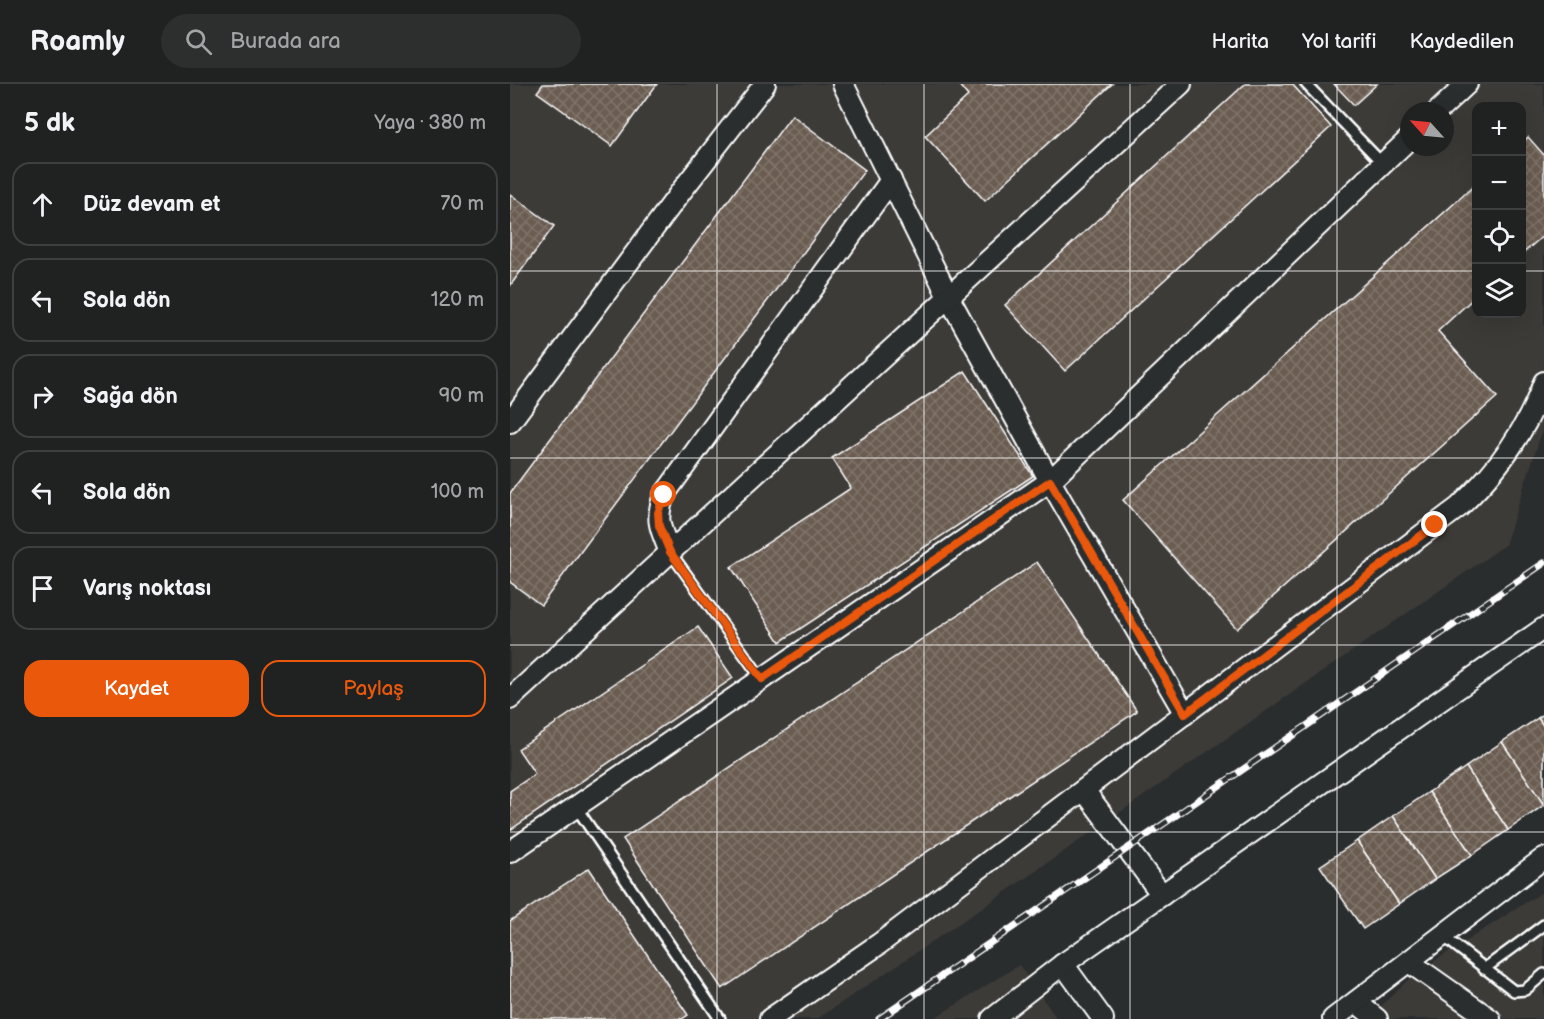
<!DOCTYPE html>
<html lang="tr">
<meta charset="utf-8">
<style>
body{margin:0;font-family:"Balsamiq Sans",sans-serif;background:#2d2f2f;color:#f1f3f6}
.controls{position:absolute;right:18px;top:18px;display:grid;overflow:hidden;border-radius:12px;box-shadow:0 6px 24px #0002}
.controls button{width:54px;height:54px;display:grid;place-items:center;padding:0;border:0;border-bottom:2px solid #3d3f40;background:#202222;color:#f1f3f6;font:30px sans-serif}
.compass{position:absolute;left:890px;top:18px;width:54px;height:54px;border-radius:50%;background:#202222;box-shadow:0 6px 24px #0002;rotate:297deg}
.stop{position:absolute;width:18px;height:18px;margin:-14px;border:4px solid #ea580c;border-radius:50%;background:#fff}
.stop.end{background:#ea580c;border-color:#fff;box-shadow:0 2px 6px #0008}
.list{margin:0;padding:0;list-style:none}
h2{display:flex;justify-content:space-between;align-items:center;height:78px;margin:0;padding:0 24px;font-size:26px}
h2 small{font-size:20px;font-weight:400;color:#a2a4a5}
.list li{display:grid;grid-template-columns:39px 1fr auto;gap:18px;align-items:center;box-sizing:border-box;height:84px;margin:0 12px 12px;padding:0 12px;border:2px solid #3d3f40;border-radius:18px}
.list b{display:block;font-size:22px;white-space:nowrap}
.list em{font-size:20px;font-style:normal;color:#a2a4a5}
.actions{display:flex;gap:12px;padding:18px 24px}
.actions a{flex:1;padding:14px 0;border:2px solid #ea580c;border-radius:18px;text-align:center;font-size:21px;color:#ea580c}
.actions .main{background:#ea580c;color:#fff}
.icon{flex:none;width:33px;height:33px;fill:none;stroke:currentColor;stroke-width:2;stroke-linecap:round;stroke-linejoin:round}
.map{position:relative;flex:none;width:1034px;height:935px;overflow:hidden}
header{display:flex;align-items:center;gap:36px;box-sizing:border-box;height:84px;padding:0 30px;background:#202222;border-bottom:2px solid #3d3f40}
header strong{font-size:28px}
nav{display:flex;gap:33px;margin-inline-start:auto;font-size:21px}
.search{width:420px;height:54px;background:#2d2f2f;display:flex;align-items:center;gap:15px;box-sizing:border-box;padding:0 21px;border-radius:33px;color:#a2a4a5;font-size:22px}
main{display:flex}
aside{flex:1;background:#202222}
.map>svg:first-child{display:block}
.built{fill:#3d3b38;fill-rule:evenodd}
.building{fill:url(#building-cross-hatch);stroke:#fff;stroke-width:1.5}
.lines{fill:none;stroke-linecap:round;stroke-linejoin:round}
.lane-casing{stroke:#fff;stroke-width:14}
.street-casing{stroke:#fff;stroke-width:24}
.lane{stroke:#2a2d2e;stroke-width:9}
.street{stroke:#2a2d2e;stroke-width:20}
.rail-casing{stroke:#fff;stroke-width:7}
.rail{stroke:#2a2d2e;stroke-width:4.5;stroke-dasharray:14;stroke-linecap:butt}
.route{stroke:#ea580c;stroke-width:8}
.grid{fill:none;stroke:#fff;stroke-width:1.5;stroke-opacity:0.55}
</style>
<header>
<strong>Roamly</strong>
<div class="search"><svg class="icon" aria-label="search" viewBox="0 0 24 24"><circle cx="10" cy="10" r="6"/><path d="M15 15l6 6"/></svg>Burada ara</div>
<nav><a>Harita</a><a>Yol tarifi</a><a>Kaydedilen</a></nav>
</header>
<main>
<aside>
<h2>5 dk<small>Yaya · 380 m</small></h2>
<ul class="list">
<li><svg class="icon" aria-label="ahead" viewBox="0 0 24 24"><path d="M12 20V5M6 11l6-6 6 6"/></svg><div><b>Düz devam et</b></div><em>70 m</em></li>
<li><svg class="icon" aria-label="left" viewBox="0 0 24 24"><path d="M17 20v-9H6M10 6l-5 5 5 5"/></svg><div><b>Sola dön</b></div><em>120 m</em></li>
<li><svg class="icon" aria-label="right" viewBox="0 0 24 24"><path d="M7 20v-9h11M14 6l5 5-5 5"/></svg><div><b>Sağa dön</b></div><em>90 m</em></li>
<li><svg class="icon" aria-label="left" viewBox="0 0 24 24"><path d="M17 20v-9H6M10 6l-5 5 5 5"/></svg><div><b>Sola dön</b></div><em>100 m</em></li>
<li><svg class="icon" aria-label="arrive" viewBox="0 0 24 24"><path d="M6 21V4h12l-3 4 3 4H6"/></svg><div><b>Varış noktası</b></div></li>
</ul>
<div class="actions"><a class="main">Kaydet</a><a>Paylaş</a></div>
</aside>
<div class="map">
<svg width="1034" height="935" viewBox="0 0 1034 935">
<defs>
<pattern id="building-cross-hatch" width="8" height="8" patternUnits="userSpaceOnUse" patternTransform="scale(1.5)"><rect width="8" height="8" fill="#6a5c51"/><path d="M0 0l8 8M0 8l8-8" fill="none" stroke="#80746b"/></pattern>
</defs>
<rect width="100%" height="100%" fill="#2a2d2e"/>
<filter id="ink" filterUnits="userSpaceOnUse"><feTurbulence type="fractalNoise" baseFrequency=".0167" numOctaves="2"/><feDisplacementMap in="SourceGraphic" scale="12" xChannelSelector="R" yChannelSelector="G"/><feConvolveMatrix kernelMatrix="1 2 1 2 8 2 1 2 1" color-interpolation-filters="sRGB"/></filter>
<g filter="url(#ink)">
<g class="built">
<path d="M0 0H1034V341L995 461 478 820 307 935H0ZM966 22H1011V230H966ZM899 27H935V63H899Z"/>
<path d="M1034 807V935H858L904 890Z"/>
<path d="M509 881 547 935H423Z"/>
</g>
<g class="building">
<path d="M33 0H147L102 62 27 8Z"/>
<path d="M448 0H602L475 117 415 52 458 12Z"/>
<path d="M735 0H782L821 43 555 287 495 221Z"/>
<path d="M824 0H867L844 21Z"/>
<path d="M282 31 355 86 31 521 0 498V409Z"/>
<path d="M1018 53 1034 71V151L1011 171V60Z"/>
<path d="M966 100V212L928 247 987 313 727 545 613 416Z"/>
<path d="M0 110 44 142 0 202Z"/>
<path d="M455 287 523 392 270 558 221 483 341 404 322 374Z"/>
<path d="M527 478 627 627 212 905 113 755Z"/>
<path d="M188 543 223 594 0 746V707L25 690 8 665Z"/>
<path d="M1034 630V643L1028 634Z"/>
<path d="M1028 634 1034 643V721L992 658Z"/>
<path d="M992 658 1034 721 998 746 956 683Z"/>
<path d="M956 683 998 746 962 771 919 708Z"/>
<path d="M919 708 962 771 925 795 883 732Z"/>
<path d="M883 732 925 795 889 820 847 757Z"/>
<path d="M847 757 889 820 853 845 810 782Z"/>
<path d="M79 784 178 931 172 935H0V837Z"/>
</g>
<g class="lines">
<g class="lane-casing">
<g id="lane">
<path d="M796 0 873 80"/>
<path d="M160 468 252 595"/>
<path d="M66 723 210 935"/>
<path d="M933 852 1004 907 1015 906 1034 890"/>
<path d="M974 885 1034 841"/>
</g>
</g>
<g class="street-casing">
<g id="street">
<path d="M333 0 438 212 540 397 675 630"/>
<path d="M928 27 957 0"/>
<path d="M0 338 173 105 255 0"/>
<path d="M160 468C150 444 145 436 154 411L381 96"/>
<path d="M0 615 671 0"/>
<path d="M574 706 652 811"/>
<path d="M0 768 540 397 899 55"/>
<path d="M899 878 980 935"/>
<path d="M553 880 593 935"/>
<path d="M846 918 867 935"/>
<path d="M260 935 369 860 949 423C986 388 1017 347 1034 298"/>
<path d="M482 935 553 880 1034 544"/>
<path d="M823 935 1034 774"/>
</g>
</g>
<use href="#lane" class="lane"/>
<use href="#street" class="street"/>
<g class="rail-casing">
<path id="rail" d="M369 935 1034 479"/>
</g>
<use href="#rail" class="rail"/>
</g>
</g>
<g class="lines" filter="url(#ink)">
<path class="route" d="M154 411 148 429 149 442 160 468 252 595 540 397 675 630 925 441"/>
</g>
<path class="grid" d="M207 0V935M414 0V935M620 0V935M827 0V935M0 187H966M1011 187H1034M0 374H1034M0 561H1034M0 748H1034"/>
</svg>
<div class="controls">
<button>+</button>
<button>−</button>
<button><svg class="icon" aria-label="locate" viewBox="0 0 24 24"><circle cx="12" cy="12" r="6"/><path d="M12 2v4M12 18v4M2 12h4M18 12h4"/></svg></button>
<button><svg class="icon" aria-label="layers" viewBox="0 0 24 24"><path d="M12 4l9 5-9 5-9-5zM3 14l9 5 9-5"/></svg></button>
</div>
<svg class="compass" viewBox="-18 -18 36 36"><path d="M0-13l5 13h-10z" fill="#e53935"/><path d="M0 13l5-13h-10z" fill="#a2a4a5"/></svg>
<div class="stop" style="left:154px;top:411px"></div>
<div class="stop end" style="left:925px;top:441px"></div>
</div>
</main>
